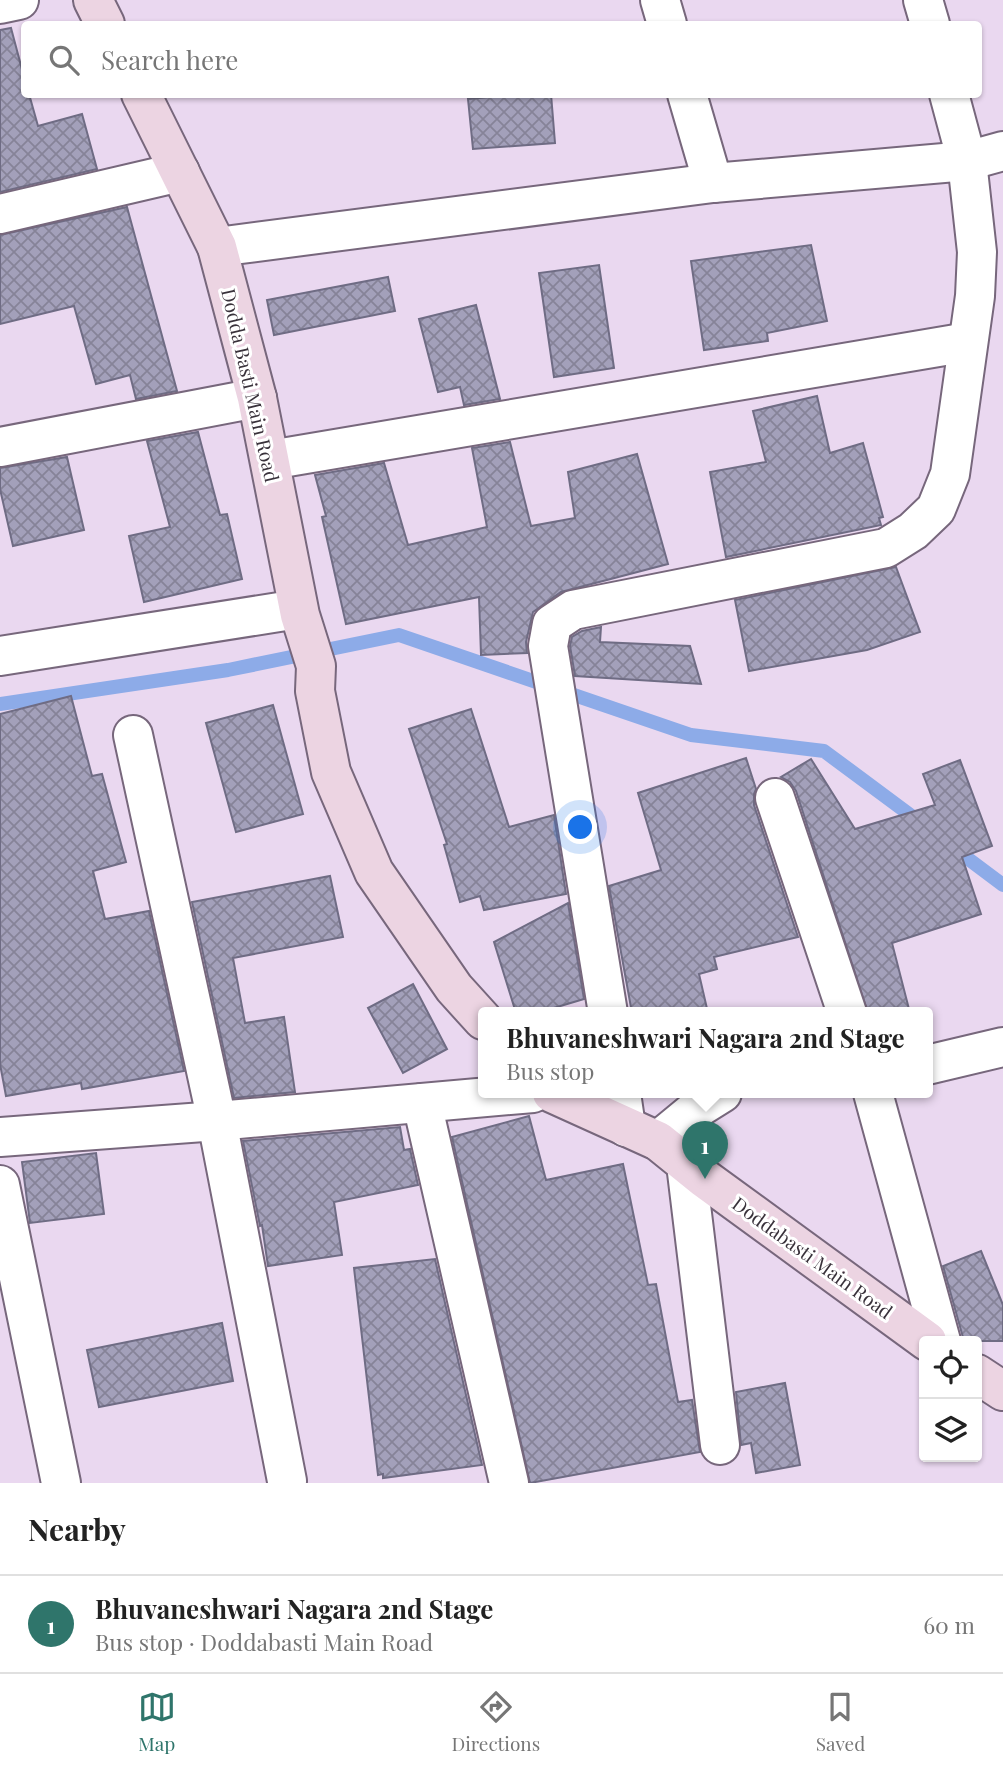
<!DOCTYPE html>
<meta charset="utf-8">
<style>
body{margin:0;font-family:"Playfair Display",serif;background:#f6f6f6;color:#222}
.controls{position:absolute;right:21px;bottom:21px;display:grid;overflow:hidden;border-radius:7px;box-shadow:0 2px 5px #0004}
.controls button{width:63px;height:63px;display:grid;place-items:center;padding:0;border:0;border-bottom:2px solid #e0e0e0;background:#fff;color:#222;font:35px sans-serif}
.you{position:absolute;left:581px;top:828px;width:24px;height:24px;margin:-18px;border:5px solid #fff;border-radius:50%;background:#1a73e8;box-shadow:0 0 0 10px #1a73e833}
.badge{display:grid;place-items:center;width:46px;height:46px;border-radius:50%;background:#2f756b;color:#fff;font-size:23px;font-weight:700}
.pin{position:absolute;translate:-50% -58px;filter:drop-shadow(0 2px 4px #0008)}
.pin::after{content:'';position:absolute;top:37px;width:24px;height:21px;background:inherit;clip-path:polygon(0 0,100% 0,50% 100%)}
.popup{position:absolute;left:478px;top:1007px;width:455px;height:91px;box-sizing:border-box;display:grid;place-content:center;border-radius:7px;background:#fff;filter:drop-shadow(0 2px 5px #0005);font-size:23px;white-space:nowrap;color:#767676}
.popup b{font-size:26px;color:#222}
.popup::after{content:'';position:absolute;left:50%;top:100%;margin-left:-14px;border:14px solid transparent;border-top-color:#fff}
.list{margin:0;padding:0;list-style:none}
h2{display:flex;justify-content:space-between;align-items:center;height:91px;margin:0;padding:0 28px;font-size:30px}
h2 small{font-size:23px;font-weight:400;color:#767676}
.list li{display:grid;grid-template-columns:46px 1fr auto;gap:21px;align-items:center;box-sizing:border-box;height:98px;padding:0 28px;border-top:2px solid #e0e0e0}
.list b{display:block;font-size:26px;white-space:nowrap}
.list p{margin:0;font-size:23px;white-space:nowrap;color:#767676}
.list em{font-size:23px;font-style:normal;color:#767676}
.icon{flex:none;width:38px;height:38px;fill:none;stroke:currentColor;stroke-width:2;stroke-linecap:round;stroke-linejoin:round}
.map{position:relative;flex:none;width:1003px;height:1483px;overflow:hidden}
.search{position:absolute;background:#fff;box-shadow:0 2px 5px #0004;left:21px;right:21px;top:21px;height:77px;display:flex;align-items:center;gap:18px;box-sizing:border-box;padding:0 24px;border-radius:7px;color:#767676;font-size:26px}
.sheet{height:189px;background:#fff}
nav{display:flex;justify-content:space-around;align-items:center;box-sizing:border-box;height:98px;border-top:2px solid #e0e0e0;background:#fff;font-size:19px;color:#767676}
nav a{display:grid;justify-items:center;gap:4px}
nav .on{color:#2f756b}
.map>svg:first-child{display:block}
.lines{fill:none;stroke-linecap:round;stroke-linejoin:round}
.stream{stroke:#8dabe8;stroke-width:14}
.building{fill:url(#building-cross-hatch);stroke:#6f6c84;stroke-width:2}
.street-casing{stroke:#77677c;stroke-width:42}
.secondary-casing{stroke:#77677c;stroke-width:42}
.street{stroke:#fff;stroke-width:38}
.secondary{stroke:#ecd4e2;stroke-width:38}
.labels{text-anchor:middle;dominant-baseline:central;stroke-width:6;stroke-linejoin:round;paint-order:stroke}
.street-label{font-size:19px;fill:#39323b;stroke:#fff}
</style>
<div class="map">
<svg width="1003" height="1483" viewBox="0 0 1003 1483">
<defs>
<pattern id="building-cross-hatch" width="8" height="8" patternUnits="userSpaceOnUse" patternTransform="scale(1.75)"><rect width="8" height="8" fill="#a3a0ba"/><path d="M0 0l8 8M0 8l8-8" fill="none" stroke="#868398"/></pattern>
</defs>
<rect width="100%" height="100%" fill="#ead8f0"/>
<g class="lines">
<g class="stream">
<path d="M0 704 228 670 399 635 691 735 824 751 921 823"/>
<path d="M951 846 1003 885"/>
</g>
</g>
<g class="building">
<path d="M11 28 24 77V94H29L38 126 82 114 97 169 0 192V30Z"/>
<path d="M524 94H551L555 143 473 149 468 99Z"/>
<path d="M127 207 177 391 136 399 130 375 96 384 74 306 0 324V235Z"/>
<path d="M811 245 827 321 767 333 768 341 704 350 691 261Z"/>
<path d="M599 265 614 368 554 377 539 273Z"/>
<path d="M388 277 395 311 274 335 267 300Z"/>
<path d="M476 305 500 399 464 405 460 387 438 392 419 319Z"/>
<path d="M817 396 830 453 863 443 883 517 879 518 881 525 726 557 710 472 766 462 753 411Z"/>
<path d="M198 432 220 515 227 514 242 579 144 602 129 536 170 527 147 441Z"/>
<path d="M510 442 531 526 575 518 568 472 637 454 668 564 561 592 533 612 526 642 527 653 481 655 479 597 346 624 322 517 326 516 315 475 384 463 408 545 487 527 472 448Z"/>
<path d="M67 457 84 530 13 546 0 489V468Z"/>
<path d="M896 567 920 632 867 650 749 671 735 600Z"/>
<path d="M601 627 600 642 690 646 701 684 575 676 570 646 572 637 582 631Z"/>
<path d="M71 696 92 776 102 774 126 862 93 871 105 919 149 911 184 1071 82 1089 81 1083 6 1096 0 1064V714Z"/>
<path d="M273 705 303 814 236 832 206 723Z"/>
<path d="M471 709 509 827 554 815 566 894 484 910 480 896 460 902 444 845 447 844 409 729Z"/>
<path d="M746 758 756 789 754 794V805L798 937 714 957 717 969 699 974 708 1013H632L609 886 661 870 638 793Z"/>
<path d="M811 759 855 829 935 805 923 774 960 760 992 846 962 857 981 914 892 943 910 1013H868L796 791 790 782 781 777Z"/>
<path d="M330 876 343 937 233 958 245 1023 284 1017 295 1092 234 1098 192 902Z"/>
<path d="M568 903 584 999 537 1013H516L494 942Z"/>
<path d="M413 984 447 1049 403 1073 368 1008Z"/>
<path d="M529 1116 546 1180 623 1164 648 1285 656 1284 678 1402 692 1400 700 1452 530 1483 452 1137Z"/>
<path d="M400 1127 404 1150 410 1149 418 1185 334 1202 342 1255 268 1266 262 1225 260 1226 243 1141Z"/>
<path d="M96 1153 104 1214 30 1223 22 1162Z"/>
<path d="M981 1251 1003 1305V1341H964L943 1266Z"/>
<path d="M435 1259 482 1465 383 1478V1474L378 1475 354 1268Z"/>
<path d="M222 1323 233 1381 99 1407 87 1350Z"/>
<path d="M785 1383 800 1465 756 1473 751 1443 741 1445 736 1392Z"/>
</g>
<g class="lines">
<g class="street-casing">
<g id="street">
<path d="M660 0 667 24"/>
<path d="M923 0 930 24"/>
<path d="M0 4 19 0"/>
<path d="M687 94 713 183"/>
<path d="M0 214 180 172"/>
<path d="M217 247 713 183 967 161 1003 151"/>
<path d="M0 447 257 398"/>
<path d="M270 460 968 342"/>
<path d="M0 656 298 609"/>
<path d="M133 735 217 1121 287 1481"/>
<path d="M775 798 847 1013"/>
<path d="M608 1013 548 646 552 624 573 610 886 548 913 531 936 509 950 474 975 296 977 252 967 161 949 94"/>
<path d="M927 1065 1003 1047"/>
<path d="M621 1093 626 1127"/>
<path d="M873 1093 941 1341"/>
<path d="M422 1103 509 1483"/>
<path d="M0 1137 217 1121 533 1093"/>
<path d="M658 1141 698 1108 722 1093"/>
<path d="M686 1164 720 1445"/>
<path d="M0 1185 61 1483"/>
</g>
</g>
<g class="secondary-casing">
<g id="secondary">
<path d="M93 0 105 24"/>
<path d="M141 94 217 247 257 398 300 615 316 666 315 691 331 772 374 872 454 988 483 1020"/>
<path d="M552 1093 658 1141 705 1179 927 1341"/>
<path d="M977 1374 1003 1391"/>
</g>
</g>
<use href="#street" class="street"/>
<use href="#secondary" class="secondary"/>
</g>
<g class="labels">
<g class="street-label">
<text transform="translate(251 385) rotate(77)">Dodda Basti Main Road</text>
<text transform="translate(813 1257) rotate(36)">Doddabasti Main Road</text>
</g>
</g>
</svg>
<div class="controls">
<button><svg class="icon" aria-label="locate" viewBox="0 0 24 24"><circle cx="12" cy="12" r="6"/><path d="M12 2v4M12 18v4M2 12h4M18 12h4"/></svg></button>
<button><svg class="icon" aria-label="layers" viewBox="0 0 24 24"><path d="M12 4l9 5-9 5-9-5zM3 14l9 5 9-5"/></svg></button>
</div>
<div class="you"></div>
<div class="pin badge" style="left:705px;top:1179px">1</div>
<div class="popup"><b>Bhuvaneshwari Nagara 2nd Stage</b>Bus stop</div>
<div class="search"><svg class="icon" aria-label="search" viewBox="0 0 24 24"><circle cx="10" cy="10" r="6"/><path d="M15 15l6 6"/></svg>Search here</div>
</div>
<section class="sheet">
<h2>Nearby<small></small></h2>
<ul class="list">
<li><span class="badge">1</span><div><b>Bhuvaneshwari Nagara 2nd Stage</b><p>Bus stop · Doddabasti Main Road</p></div><em>60 m</em></li>
</ul>
</section>
<nav>
<a class="on"><svg class="icon" aria-label="map" viewBox="0 0 24 24"><path d="M3 6l6-2 6 2 6-2v14l-6 2-6-2-6 2zM9 4v14M15 6v14"/></svg>Map</a>
<a><svg class="icon" aria-label="directions" viewBox="0 0 24 24"><path d="M12 3l9 9-9 9-9-9zM9 14v-3h6M13 9l2 2-2 2"/></svg>Directions</a>
<a><svg class="icon" aria-label="saved" viewBox="0 0 24 24"><path d="M7 4h10v16l-5-4-5 4z"/></svg>Saved</a>
</nav>
